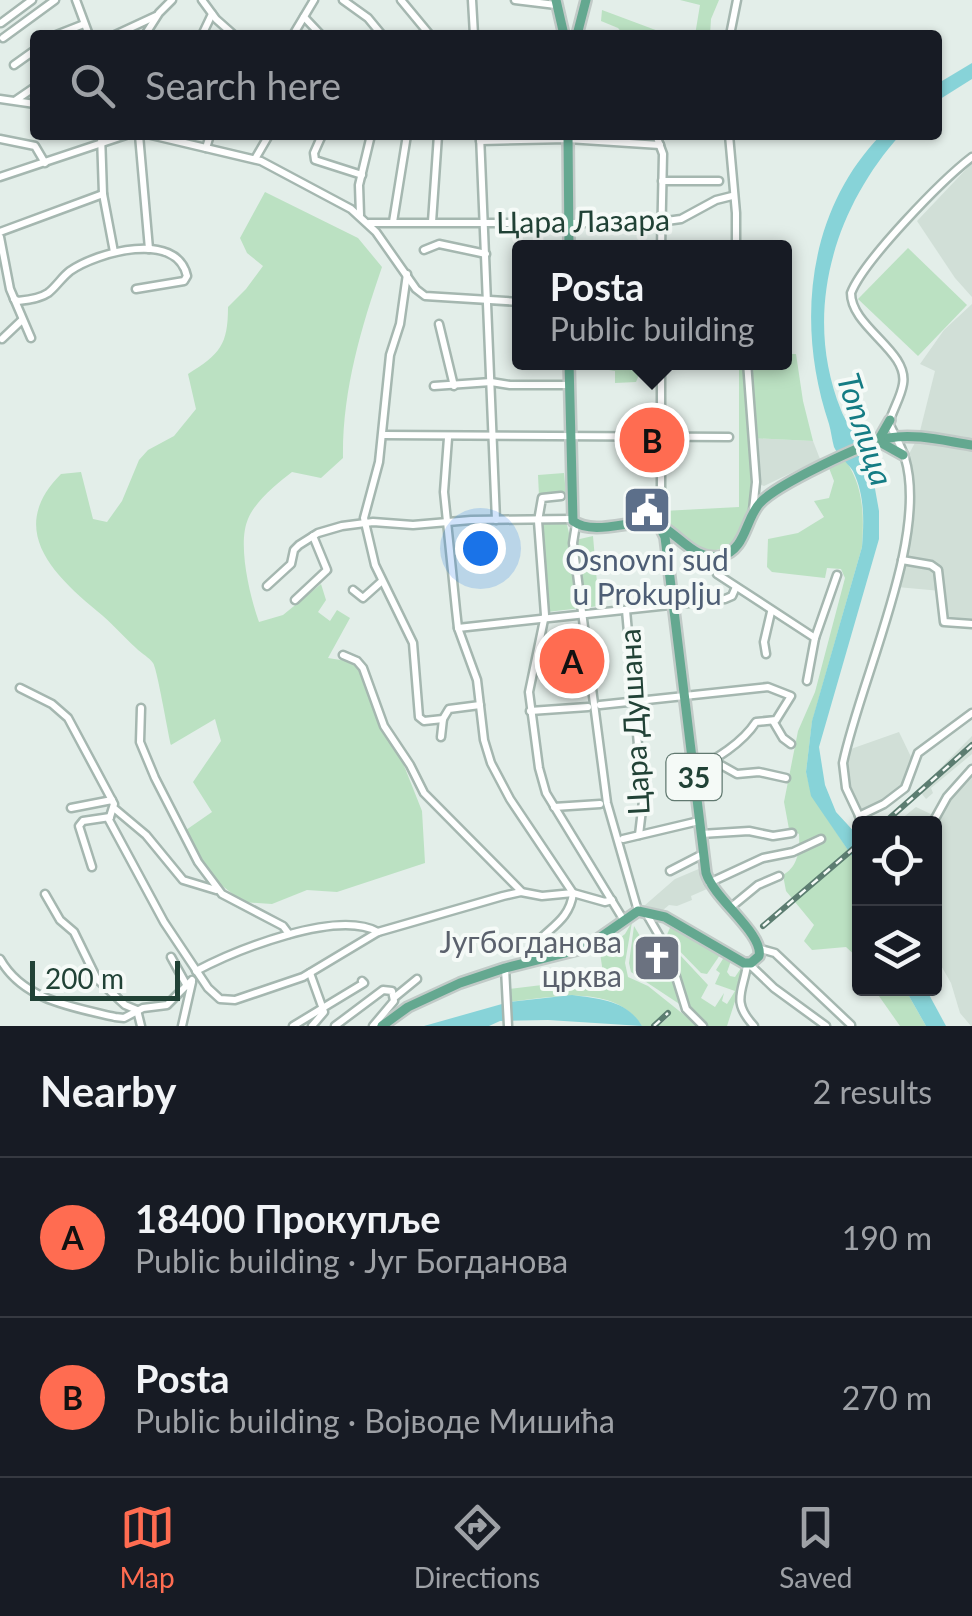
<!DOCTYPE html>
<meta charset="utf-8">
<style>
body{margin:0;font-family:Lato,sans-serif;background:#20242c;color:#f1f3f6}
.controls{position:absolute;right:30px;bottom:30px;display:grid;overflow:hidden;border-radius:10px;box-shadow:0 2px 8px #0004}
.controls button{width:90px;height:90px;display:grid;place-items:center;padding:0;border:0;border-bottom:2px solid #363941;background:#171b24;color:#f1f3f6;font:50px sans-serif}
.scale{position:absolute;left:30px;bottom:25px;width:150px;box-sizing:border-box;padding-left:10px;border:5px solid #214236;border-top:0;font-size:28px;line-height:35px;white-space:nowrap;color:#214236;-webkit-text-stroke:8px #f5faf7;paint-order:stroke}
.you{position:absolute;left:480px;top:548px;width:35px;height:35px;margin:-25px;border:8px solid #fff;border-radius:50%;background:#1a73e8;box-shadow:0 0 0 15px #1a73e833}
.badge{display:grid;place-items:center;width:65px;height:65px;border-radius:50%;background:#ff6c51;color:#111;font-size:32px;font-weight:700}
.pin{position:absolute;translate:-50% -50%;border:5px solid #fff;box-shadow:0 2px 10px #0006}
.popup{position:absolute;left:512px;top:240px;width:280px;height:130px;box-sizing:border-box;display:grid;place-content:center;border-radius:10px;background:#171b24;filter:drop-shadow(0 2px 8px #0005);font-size:32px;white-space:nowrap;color:#9ea1a6}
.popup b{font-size:38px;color:#f1f3f6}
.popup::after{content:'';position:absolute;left:50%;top:100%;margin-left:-20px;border:20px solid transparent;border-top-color:#171b24}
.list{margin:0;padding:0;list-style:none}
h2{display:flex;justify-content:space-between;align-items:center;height:130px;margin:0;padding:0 40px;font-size:42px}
h2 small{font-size:32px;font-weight:400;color:#9ea1a6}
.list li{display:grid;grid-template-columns:65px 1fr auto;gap:30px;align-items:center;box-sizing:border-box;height:160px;padding:0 40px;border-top:2px solid #363941}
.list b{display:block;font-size:38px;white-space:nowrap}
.list p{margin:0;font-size:32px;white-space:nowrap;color:#9ea1a6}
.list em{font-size:32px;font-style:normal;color:#9ea1a6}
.icon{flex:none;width:55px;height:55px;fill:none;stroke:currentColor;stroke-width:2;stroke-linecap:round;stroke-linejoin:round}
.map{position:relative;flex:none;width:972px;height:1026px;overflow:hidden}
.search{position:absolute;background:#171b24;box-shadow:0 2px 8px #0004;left:30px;right:30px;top:30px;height:110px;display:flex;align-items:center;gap:25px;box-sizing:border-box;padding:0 35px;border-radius:10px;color:#9ea1a6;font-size:38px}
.sheet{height:450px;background:#171b24}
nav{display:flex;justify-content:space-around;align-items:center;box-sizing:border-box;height:140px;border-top:2px solid #363941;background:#171b24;font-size:28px;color:#9ea1a6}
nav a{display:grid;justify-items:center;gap:5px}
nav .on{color:#ff6c51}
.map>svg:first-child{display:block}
.built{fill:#d1dfd7}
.green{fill:#bbe1c2}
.water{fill:#87d3d8}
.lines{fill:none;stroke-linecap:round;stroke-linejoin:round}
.minor-casing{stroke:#a5b7b0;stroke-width:11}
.major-casing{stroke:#c1cac7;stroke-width:14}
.minor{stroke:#fff;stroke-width:6}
.major{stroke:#64a890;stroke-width:9}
.rail-casing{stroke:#5c7d71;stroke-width:6}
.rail{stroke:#f5faf7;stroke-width:2.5;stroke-dasharray:8;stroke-linecap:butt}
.labels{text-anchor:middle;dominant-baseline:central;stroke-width:8;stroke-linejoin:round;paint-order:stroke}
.shield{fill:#f5faf7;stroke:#617970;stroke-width:2.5}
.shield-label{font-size:28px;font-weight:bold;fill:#214236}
.street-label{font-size:30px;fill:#214236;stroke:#f5faf7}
.service-label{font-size:30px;fill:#4e5e75;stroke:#f5faf7}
.worship-label{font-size:30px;fill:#5b616d;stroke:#f5faf7;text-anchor:end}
.water-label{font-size:32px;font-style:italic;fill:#147c84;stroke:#f5faf7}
</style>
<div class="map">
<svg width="972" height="1026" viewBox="0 0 972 1026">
<rect width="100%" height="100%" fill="#e3eee9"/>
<g class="built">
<path d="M972 163V297L955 278 917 221Z"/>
<path d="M972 304V621L948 618 941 591 897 587 912 524 908 456 919 435 935 371 920 364 944 330Z"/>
<path d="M754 438 813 441 820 459 764 486 759 484Z"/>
<path d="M899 732 913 761 904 787 880 804 859 811 848 785 845 765 848 750Z"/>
<path d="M972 736V754L931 788 933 793 926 799 919 790Z"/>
<path d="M972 771V1026H971L960 1013 951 983 935 955 934 824H895L916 807 937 817 946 799Z"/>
<path d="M701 868 707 889 691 896 692 900 677 906 669 905 663 910 644 906 675 879Z"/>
</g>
<g class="green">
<path d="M680 0H719L711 19 710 35H695L700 5Z"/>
<path d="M602 10 669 35H624L618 28 601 21Z"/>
<path d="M265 192 358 238 382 267C361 328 342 392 343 458L321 478 292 472C278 483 255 501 248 519 237 544 250 597 259 622L283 615 321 584 326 600 318 612 330 621 337 610 350 618 328 658 353 662 365 680 378 719 401 758 422 811 425 863 337 892 307 890 272 904 243 902 216 881 199 857 186 830 212 812 193 782 221 741 215 719 171 745C168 733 157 668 153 663 150 658 141 653 136 648 123 636 111 622 97 611 51 573 7 528 61 474L81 472 93 519 107 522 122 501 139 460 148 450 174 436 196 409 188 374C220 354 228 345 228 307L246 289 263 266 247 253 240 238Z"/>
<path d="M908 248 967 305 918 356 858 299Z"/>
<path d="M785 354H796L803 401 813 441 751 438C752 475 760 551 706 551L667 524 663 511 739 507V363L784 362Z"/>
<path d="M609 363H644L636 382 615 383V371L609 370Z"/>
<path d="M846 461C864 488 864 516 862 547L812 722 806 772 812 796 854 859 859 874V959L846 947 812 950 804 941 814 925 786 891 783 875C798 867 800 850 799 834L789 829 784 802 798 731 815 692 845 578 841 569 827 568 825 578 772 572 767 567 768 539 798 533 824 517 814 501 829 498 834 481 829 468Z"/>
<path d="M564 473 566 494 539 496 538 475Z"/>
<path d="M566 521 571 541 593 536 599 606 547 612 539 525Z"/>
<path d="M632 922 625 963 628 977 648 986 698 1026H658L670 1016 667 1012 651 1026H642C614 983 553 997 509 1002V989L567 982 605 986 600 953 625 934Z"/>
<path d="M672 923 722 952 707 974 701 973 666 937Z"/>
<path d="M634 926 649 951 662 943 684 1007 631 972 629 963Z"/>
<path d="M666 940 708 985 701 998 715 1007 724 993 722 1001 727 1004 735 991 715 984 720 973 716 970 726 954 732 958 727 972 730 976 735 977 743 965 746 967 727 1026H706L688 1006Z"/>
<path d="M874 989H905L926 1026H900Z"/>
</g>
<g class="water">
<path d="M972 63V79L937 101V84Z"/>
<path d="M881 135H900C834 209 802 313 841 410 849 432 873 445 868 471L872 472 879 511V539L819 747 825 785 836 812 859 837V874L854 859 811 796 806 772 812 721 862 547C864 522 865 495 853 471 848 463 838 456 834 447 832 440 831 431 829 424 796 326 806 212 881 135Z"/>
<path d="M905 989H926L946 1026H926Z"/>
<path d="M572 995C600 999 627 1000 642 1026L548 1020 500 1021 489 1026H424L509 1002Z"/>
</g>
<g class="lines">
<g class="minor-casing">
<g id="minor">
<path d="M76 0 89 35"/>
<path d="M202 0 216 19 234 35"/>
<path d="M343 0 368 18 382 35"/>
<path d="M401 0 430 35"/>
<path d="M472 0 474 35"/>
<path d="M515 0 556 5"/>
<path d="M304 17 321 35"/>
<path d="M1 23 32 0"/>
<path d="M56 35 84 24"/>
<path d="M115 35 156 16"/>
<path d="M145 35 159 13 172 0"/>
<path d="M202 35 212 14"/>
<path d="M293 35 314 0"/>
<path d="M730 35 737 0"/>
<path d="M3 38 55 0"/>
<path d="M14 65 35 50"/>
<path d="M0 99 35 104"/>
<path d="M16 100 35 87"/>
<path d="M101 135 103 194 114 252"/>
<path d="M139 135 149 249"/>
<path d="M151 135 261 161 351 209 376 232 416 289 425 296 520 302"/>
<path d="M322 135 314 153 315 160 362 175"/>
<path d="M480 135 496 520"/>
<path d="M656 135 663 154 661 248"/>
<path d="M729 135 736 213V248"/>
<path d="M0 139 35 146 45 163"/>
<path d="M480 141 568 139 660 145"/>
<path d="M206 148 210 135"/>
<path d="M255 159 269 135"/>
<path d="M0 177 126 135"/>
<path d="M662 181H719"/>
<path d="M360 215 359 185 371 135"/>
<path d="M393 222 407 135"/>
<path d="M432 222 438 135"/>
<path d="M369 223H652L681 219 716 200 732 196"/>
<path d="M0 232 103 194"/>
<path d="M0 237 10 289 31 338"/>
<path d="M424 250 439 244 486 254"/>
<path d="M407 274 400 324 390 355 379 462 364 518 375 565 413 643 419 717 424 721 443 719"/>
<path d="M14 299 18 301C27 300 39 299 48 293 56 287 62 277 70 271 97 252 177 230 187 276L184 281 136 289"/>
<path d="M439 324 454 386"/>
<path d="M2 339 22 320"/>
<path d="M747 362 756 482 753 510"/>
<path d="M434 386 491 382 510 385H569"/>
<path d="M383 435 729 437"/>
<path d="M448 438 444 492 456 610 458 628 477 680 484 740 491 763 510 799 573 893C569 929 532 931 528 963"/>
<path d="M561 496 542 498 538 521 545 615 529 692 539 768 546 793 623 919"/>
<path d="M576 524 573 543 607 803 638 911"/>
<path d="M661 526V362"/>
<path d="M712 557 717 574 815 638"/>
<path d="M902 560 931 565 938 570 944 622 972 624"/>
<path d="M267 586 291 564 294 550 299 545 318 533 342 526 373 522 413 525 471 520 572 519"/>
<path d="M353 590 363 598 382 581"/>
<path d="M295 600 327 570 313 536"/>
<path d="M626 610 643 801 639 835"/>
<path d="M458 628 725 599 732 596 736 587"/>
<path d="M766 654 764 642 771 612"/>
<path d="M343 655 357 661 363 668 384 726 410 765 424 793 521 891"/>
<path d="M807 681 815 638 837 575"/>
<path d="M20 688 52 704 68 718 114 804 109 820 164 922 208 988 220 999 235 1000 303 977 378 932 503 896 521 892 542 896 573 893 605 902 612 900"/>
<path d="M600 705 768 687 791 696 776 720 756 722C743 742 715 761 693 769"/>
<path d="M141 708 140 742 155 778 198 862 222 894 283 926 289 934"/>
<path d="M530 711 588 707"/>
<path d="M773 721 783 738 791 744"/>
<path d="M441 737 443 719 449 709 480 705"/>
<path d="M712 760 737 774 759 772 786 778"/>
<path d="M554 807 600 804"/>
<path d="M71 808 112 800"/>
<path d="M115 809 146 835 183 880 216 890"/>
<path d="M859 816 884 804 905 788 918 753 972 713"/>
<path d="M863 824 846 788 843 763C860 680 929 538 905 458 901 445 894 434 889 423 893 409 901 397 903 384 909 351 851 327 851 293 864 260 942 180 972 157"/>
<path d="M932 824 947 797 972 769"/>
<path d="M701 834 749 831 773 836 792 833"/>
<path d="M623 839 699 821"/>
<path d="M92 867 79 826 83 821 110 817"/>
<path d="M670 871 703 854"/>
<path d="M709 883 763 858 793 852 821 839"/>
<path d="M45 894 60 920 74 932 97 979 125 1005 137 1010"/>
<path d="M730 908 758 885 779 876"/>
<path d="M646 913 668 951 686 1009 703 1026"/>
<path d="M761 949 775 953 851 1025"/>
<path d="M171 957 187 986"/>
<path d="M0 959C23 1000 72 1007 115 1017L124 1018 143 1008 167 1005 192 980"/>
<path d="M749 964 774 988 826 1026"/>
<path d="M747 965C743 992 731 1001 754 1026"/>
<path d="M505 968 508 1026"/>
<path d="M196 971C236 950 337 909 378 932"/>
<path d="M310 973 324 1012 312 1026"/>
<path d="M395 997 417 979"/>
<path d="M137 1010 141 1026"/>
<path d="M182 1026 192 982"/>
<path d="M293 1026 364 983 362 981"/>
<path d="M335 1026 383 990 392 991 394 1001 373 1026"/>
</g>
</g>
<g class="major-casing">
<g id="major">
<path d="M556 0 564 35"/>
<path d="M577 35 586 0"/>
<path d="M568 135 569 248"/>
<path d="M569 362 573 521C592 535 625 522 647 522 674 523 690 563 721 556 746 550 745 519 760 503 776 485 864 443 889 438 915 433 945 441 972 445"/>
<path d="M890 420 878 441 903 455"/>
<path d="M382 1026 408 1007 460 983 505 968 585 948 638 911 665 917 744 963H751L759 956C764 934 714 899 706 873L665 537 660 527"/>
</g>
</g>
<use href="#minor" class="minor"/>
<use href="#major" class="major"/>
<g class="rail-casing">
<g id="rail">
<path d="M883 824 972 745"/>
<path d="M763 926 860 843"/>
<path d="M654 1026 668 1013"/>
</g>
</g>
<use href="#rail" class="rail"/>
</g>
<defs>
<g id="civic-square" transform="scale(2.5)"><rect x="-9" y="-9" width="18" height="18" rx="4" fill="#5c6f8a" stroke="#f5faf7"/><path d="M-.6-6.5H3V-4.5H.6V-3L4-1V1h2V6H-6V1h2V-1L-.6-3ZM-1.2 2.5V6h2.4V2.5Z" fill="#fff"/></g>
<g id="church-square" transform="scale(2.5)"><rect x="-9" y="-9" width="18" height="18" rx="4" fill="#6b7280" stroke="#f5faf7"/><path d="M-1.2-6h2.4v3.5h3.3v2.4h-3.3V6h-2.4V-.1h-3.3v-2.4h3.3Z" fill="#fff"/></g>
</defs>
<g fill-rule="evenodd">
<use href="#civic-square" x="647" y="510"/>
<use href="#church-square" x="657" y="958"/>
</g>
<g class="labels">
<rect class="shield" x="666.5" y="754" width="55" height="46" rx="8"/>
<g class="shield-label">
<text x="694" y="777">35</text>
</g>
<g class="street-label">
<text transform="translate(583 220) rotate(-1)">Цара Лазара</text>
<text transform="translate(633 722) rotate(-93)">Цара Душана</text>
</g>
<g class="service-label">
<text x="647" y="559">Osnovni sud<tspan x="647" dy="34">u Prokuplju</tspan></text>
</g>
<g class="worship-label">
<text x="622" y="941">Југбогданова<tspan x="622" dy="34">црква</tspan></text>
</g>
<g class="water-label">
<text transform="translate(866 429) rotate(72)">Топлица</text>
</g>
</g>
</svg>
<div class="controls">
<button><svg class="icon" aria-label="locate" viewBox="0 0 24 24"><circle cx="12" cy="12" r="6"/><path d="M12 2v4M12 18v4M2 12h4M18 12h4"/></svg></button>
<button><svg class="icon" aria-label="layers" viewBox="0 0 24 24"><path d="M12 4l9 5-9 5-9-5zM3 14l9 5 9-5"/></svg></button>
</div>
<div class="scale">200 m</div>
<div class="you"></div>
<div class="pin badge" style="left:572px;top:661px">A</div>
<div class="pin badge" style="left:652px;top:440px">B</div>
<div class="popup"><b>Posta</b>Public building</div>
<div class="search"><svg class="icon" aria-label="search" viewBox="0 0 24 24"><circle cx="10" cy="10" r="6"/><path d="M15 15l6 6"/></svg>Search here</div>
</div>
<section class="sheet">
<h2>Nearby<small>2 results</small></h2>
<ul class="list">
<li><span class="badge">A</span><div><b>18400 Прокупље</b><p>Public building · Југ Богданова</p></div><em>190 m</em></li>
<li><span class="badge">B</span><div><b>Posta</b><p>Public building · Војводе Мишића</p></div><em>270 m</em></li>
</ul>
</section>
<nav>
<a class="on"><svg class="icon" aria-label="map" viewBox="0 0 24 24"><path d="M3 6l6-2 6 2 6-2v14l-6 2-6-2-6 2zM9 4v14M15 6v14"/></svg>Map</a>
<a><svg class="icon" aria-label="directions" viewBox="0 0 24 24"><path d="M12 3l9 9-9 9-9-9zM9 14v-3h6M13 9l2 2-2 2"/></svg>Directions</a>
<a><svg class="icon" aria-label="saved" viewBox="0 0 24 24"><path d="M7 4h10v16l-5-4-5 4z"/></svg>Saved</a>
</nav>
